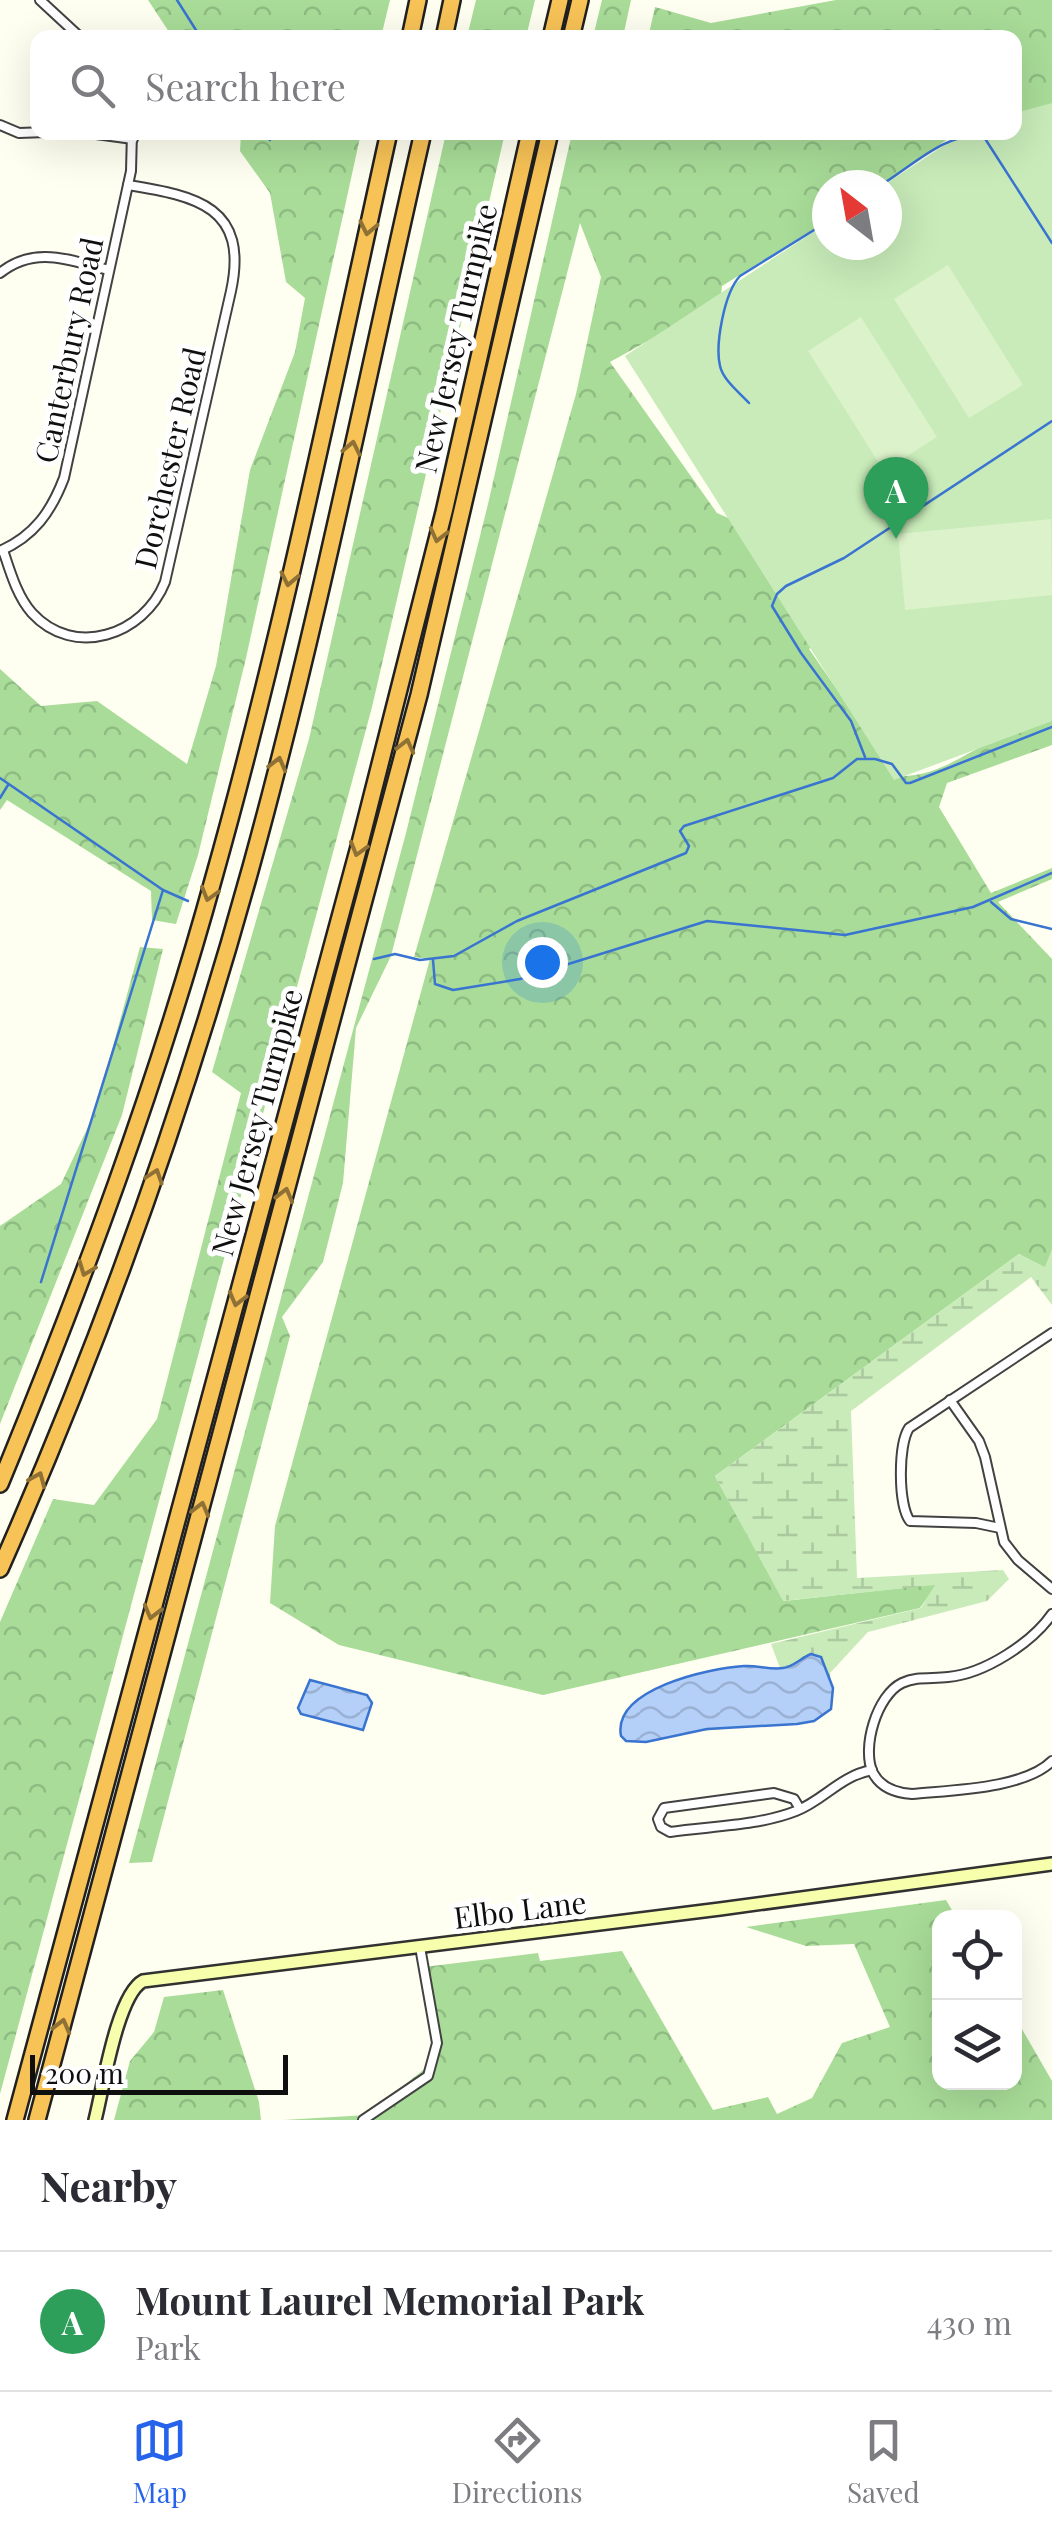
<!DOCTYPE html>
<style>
body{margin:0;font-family:"Playfair Display",serif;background:#f7f7f7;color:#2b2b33}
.controls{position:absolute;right:30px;bottom:30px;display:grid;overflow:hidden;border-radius:20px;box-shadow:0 10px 40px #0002}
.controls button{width:90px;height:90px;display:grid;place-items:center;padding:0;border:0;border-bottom:2px solid #e1e1e2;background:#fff;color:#2b2b33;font:50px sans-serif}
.compass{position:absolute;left:812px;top:170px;width:90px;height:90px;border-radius:50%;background:#fff;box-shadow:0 10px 40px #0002;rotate:329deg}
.scale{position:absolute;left:30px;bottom:25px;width:258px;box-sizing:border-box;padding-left:10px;border:5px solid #0f0f0f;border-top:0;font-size:28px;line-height:35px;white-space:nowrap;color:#0f0f0f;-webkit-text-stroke:8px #fff;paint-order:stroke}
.you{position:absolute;left:542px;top:962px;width:35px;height:35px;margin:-25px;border:8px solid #fff;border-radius:50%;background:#1a73e8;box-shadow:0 0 0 15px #1a73e833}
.badge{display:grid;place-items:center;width:65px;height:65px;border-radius:50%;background:#2563eb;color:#fff;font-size:32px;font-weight:700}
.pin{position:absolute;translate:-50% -82px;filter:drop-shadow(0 2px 5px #0008)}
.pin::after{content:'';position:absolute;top:52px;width:35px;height:30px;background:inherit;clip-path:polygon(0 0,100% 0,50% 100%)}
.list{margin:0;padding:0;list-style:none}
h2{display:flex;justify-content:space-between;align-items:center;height:130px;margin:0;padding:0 40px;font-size:42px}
h2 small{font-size:32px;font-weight:400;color:#7c7c81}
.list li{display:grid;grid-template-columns:65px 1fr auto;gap:30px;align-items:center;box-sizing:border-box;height:140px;padding:0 40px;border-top:2px solid #e1e1e2}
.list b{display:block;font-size:38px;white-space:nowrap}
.list p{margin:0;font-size:32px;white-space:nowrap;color:#7c7c81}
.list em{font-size:32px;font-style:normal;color:#7c7c81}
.icon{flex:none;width:55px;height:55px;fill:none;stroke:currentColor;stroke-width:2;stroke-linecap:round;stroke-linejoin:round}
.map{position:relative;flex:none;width:1052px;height:2120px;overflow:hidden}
.search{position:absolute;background:#fff;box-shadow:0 10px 40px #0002;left:30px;right:30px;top:30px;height:110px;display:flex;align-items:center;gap:25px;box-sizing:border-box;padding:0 35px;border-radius:20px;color:#7c7c81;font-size:38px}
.sheet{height:270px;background:#fff}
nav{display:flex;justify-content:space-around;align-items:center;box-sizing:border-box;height:140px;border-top:2px solid #e1e1e2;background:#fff;font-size:28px;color:#7c7c81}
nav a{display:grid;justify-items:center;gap:5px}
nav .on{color:#2563eb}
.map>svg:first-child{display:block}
.forest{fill:url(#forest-crowns)}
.wetland{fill:url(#wetland-marsh)}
.park{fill:#c8ebb9}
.pitch{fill:#dcf2cb}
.water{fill:url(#water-waves);stroke:#3974d1;stroke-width:2.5}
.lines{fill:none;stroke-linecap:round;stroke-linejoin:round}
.stream{stroke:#3974d1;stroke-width:2.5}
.street-casing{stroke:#424242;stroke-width:12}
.secondary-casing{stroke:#313131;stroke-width:16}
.highway-casing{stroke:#202020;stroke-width:20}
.street{stroke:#fff;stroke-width:8}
.secondary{stroke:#f7ffac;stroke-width:11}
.highway{stroke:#f7c256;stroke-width:15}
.oneway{stroke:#8f7136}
.labels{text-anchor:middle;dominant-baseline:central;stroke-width:10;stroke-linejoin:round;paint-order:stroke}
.street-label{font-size:30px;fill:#0f0f0f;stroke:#fff}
</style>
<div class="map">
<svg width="1052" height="2120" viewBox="0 0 1052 2120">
<defs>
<pattern id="forest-crowns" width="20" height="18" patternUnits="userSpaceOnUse" patternTransform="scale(2.5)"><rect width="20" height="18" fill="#a8dc98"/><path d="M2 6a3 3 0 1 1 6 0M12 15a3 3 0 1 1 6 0" fill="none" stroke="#8fbc82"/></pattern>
<pattern id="wetland-marsh" width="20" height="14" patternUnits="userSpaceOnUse" patternTransform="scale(2.5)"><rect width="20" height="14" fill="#c8ebb9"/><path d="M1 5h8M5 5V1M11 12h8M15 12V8" fill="none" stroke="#abc89e"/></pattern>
<pattern id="water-waves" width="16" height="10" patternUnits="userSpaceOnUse" patternTransform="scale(2.5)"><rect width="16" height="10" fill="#b4d0f8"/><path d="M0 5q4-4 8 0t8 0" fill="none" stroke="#9ab1d3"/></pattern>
</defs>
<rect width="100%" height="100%" fill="#fffff1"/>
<g class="forest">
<path d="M148 0H390L381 37 173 38Z"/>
<path d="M476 0H535L526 37H467Z"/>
<path d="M602 0H631L623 37H593Z"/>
<path d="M836 0H1052V126L1014 132V38H648L655 7 711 23Z"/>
<path d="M241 133H361L246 658 198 855 176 924 152 920 151 891 7 800 0 810V669L41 706 97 701 187 764 216 666 250 470 295 352 305 298 286 282 270 193 240 151Z"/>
<path d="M446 133H505L372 707 0 2094V1622L53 1499 94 1505 157 1419 241 1093 212 1072 309 739Z"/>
<path d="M572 133H969L949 138 883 185H827V221L722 286 713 367 664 332 610 362 717 513 766 535 836 631 809 649 897 776C934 778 961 756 992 741 1011 732 1032 727 1052 720V745L947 783 939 807 991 893 1052 868V879L998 902 1052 959V1250L1045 1268 1019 1254 715 1476 784 1601 937 1584 920 1608 543 1695 339 1645 270 1603 275 1526 430 959 414 957 576 394 601 277 580 223 391 956 356 1028 343 1183 323 1262 282 1317 290 1336 152 1862 129 1863 406 833 488 504Z"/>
<path d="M140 947 163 949 122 1115 0 1424V1226L61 1184 95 1112Z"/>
<path d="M946 1900 956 1917 940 1918V2082H1014L1015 2017 1052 2081V2120H283L367 2115 438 2058 424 1967 538 1953 540 1961 622 1951 713 2110 768 2097 777 2114 812 2098 842 2043 890 2027 854 1944 806 1946 746 1927Z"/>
<path d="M223 1990 259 2102 261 2120H114L130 2061 154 2032 164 1997Z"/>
</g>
<path class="wetland" d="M1052 1250V1305L1031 1277 851 1411 857 1578 1003 1570 1009 1579 987 1601 868 1632 830 1673 833 1705 814 1721 622 1738 625 1711 684 1677 780 1668 771 1644 921 1608 935 1585 783 1601 715 1476 1019 1254 1045 1267Z"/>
<path class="park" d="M1052 103V721L894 780 625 356 827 223V245H887V185H884L963 133 1014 132 1015 113Z"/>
<g class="pitch">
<path d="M948 265 1023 385 969 418 894 299Z"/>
<path d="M861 317 937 437 884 471 808 351Z"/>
<path d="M1051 519 1052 595 905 610 898 534Z"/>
</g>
<g class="water">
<path d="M811 1654 821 1657 833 1688 831 1709 814 1721 797 1724 707 1729 646 1742 626 1741 621 1736C612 1689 709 1668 744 1666 757 1665 770 1670 783 1668 793 1667 801 1658 811 1654Z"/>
<path d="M310 1680 367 1695 372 1703 363 1730 301 1714 298 1708Z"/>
</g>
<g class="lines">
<g class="stream">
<path d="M177 0 201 38"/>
<path d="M265 132 270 140"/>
<path d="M881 185C910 168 949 129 984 137L1052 243"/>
<path d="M749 403C740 393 723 380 720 366 715 345 724 293 740 276L827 222"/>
<path d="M865 757 851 721 801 653 772 606 777 594 786 586 844 558 1052 421"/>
<path d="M0 778 163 890 188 901"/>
<path d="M0 798 8 785"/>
<path d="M991 902 1011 919 1052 929"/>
<path d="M374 959 395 954 420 960 454 956 517 921 686 853 689 846 680 831 684 826 833 778 857 759H875L892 764 906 783H910L1052 727"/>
<path d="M433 960 435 984 453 990 520 979 707 921 845 935 973 907 1052 873"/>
<path d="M41 1282 163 890"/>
</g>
<g class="street-casing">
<g id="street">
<path d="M40 0 81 38"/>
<path d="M0 125 19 133 46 132"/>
<path d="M81 132 133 139"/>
<path d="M0 273C35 245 69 260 109 270"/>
<path d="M3 550C10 571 17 596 32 613 74 659 144 635 165 582L231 291C249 207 197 196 128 185"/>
<path d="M0 551C34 536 51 512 64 478L131 171 132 132"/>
<path d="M950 1400 979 1441 985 1457 1004 1542 1018 1560 1052 1589"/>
<path d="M1000 1528 976 1523 910 1521C898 1505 898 1445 909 1428L1052 1333"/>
<path d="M1052 1614C1032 1643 984 1674 948 1677 932 1679 917 1676 902 1683 877 1695 861 1748 873 1773 881 1788 896 1793 912 1794 951 1790 1024 1789 1052 1761"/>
<path d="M800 1809 794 1799 774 1793 664 1808 658 1819 661 1827 670 1832C710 1826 758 1826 796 1811 824 1800 840 1776 872 1770"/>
<path d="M363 2120 428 2076 437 2043 420 1947"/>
</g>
</g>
<g class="secondary-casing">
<path id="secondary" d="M95 2120C103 2089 117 1995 143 1981L720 1909 1052 1864"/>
</g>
<g class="highway-casing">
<g id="highway">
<path d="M410 38 418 0"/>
<path d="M444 38 452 0"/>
<path d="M551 38 560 0"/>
<path d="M571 38 580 0"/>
<path d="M0 1484C82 1285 157 1084 214 877 283 632 334 381 389 132"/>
<path d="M0 1569C101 1341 185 1106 251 867 318 624 367 377 423 132"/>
<path d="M15 2120 360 843 444 512 530 132"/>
<path d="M37 2120 419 695 550 132"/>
</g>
</g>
<use href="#street" class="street"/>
<use href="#secondary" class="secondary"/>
<use href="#highway" class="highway"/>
</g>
<defs><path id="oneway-chevron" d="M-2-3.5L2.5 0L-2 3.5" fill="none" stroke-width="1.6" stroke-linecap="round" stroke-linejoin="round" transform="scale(2.5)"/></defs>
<g class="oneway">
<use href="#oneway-chevron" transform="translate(368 228) rotate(102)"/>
<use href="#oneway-chevron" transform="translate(352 448) rotate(-78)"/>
<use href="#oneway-chevron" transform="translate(438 535) rotate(104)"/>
<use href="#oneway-chevron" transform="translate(289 579) rotate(102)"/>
<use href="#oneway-chevron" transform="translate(406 746) rotate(-76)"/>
<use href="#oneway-chevron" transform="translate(278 764) rotate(-75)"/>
<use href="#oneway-chevron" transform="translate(358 849) rotate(106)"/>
<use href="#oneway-chevron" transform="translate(209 894) rotate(106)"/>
<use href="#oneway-chevron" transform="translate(155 1176) rotate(-71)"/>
<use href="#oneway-chevron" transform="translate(285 1195) rotate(-75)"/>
<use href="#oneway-chevron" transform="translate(86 1269) rotate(111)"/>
<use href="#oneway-chevron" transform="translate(237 1299) rotate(105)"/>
<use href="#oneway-chevron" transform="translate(38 1479) rotate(-67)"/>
<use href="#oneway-chevron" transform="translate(201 1509) rotate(-75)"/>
<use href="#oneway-chevron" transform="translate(152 1612) rotate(105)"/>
<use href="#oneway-chevron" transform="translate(62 2026) rotate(-75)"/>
</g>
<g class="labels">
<g class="street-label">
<text transform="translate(455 338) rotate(-77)">New Jersey Turnpike</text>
<text transform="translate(68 350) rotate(-78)">Canterbury Road</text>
<text transform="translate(169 458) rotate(-77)">Dorchester Road</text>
<text transform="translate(256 1122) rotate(-75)">New Jersey Turnpike</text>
<text transform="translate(520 1909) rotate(-7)">Elbo Lane</text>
</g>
</g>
</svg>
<div class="controls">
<button><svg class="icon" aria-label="locate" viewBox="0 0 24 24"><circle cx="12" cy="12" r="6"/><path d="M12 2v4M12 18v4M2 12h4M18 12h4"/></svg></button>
<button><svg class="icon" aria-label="layers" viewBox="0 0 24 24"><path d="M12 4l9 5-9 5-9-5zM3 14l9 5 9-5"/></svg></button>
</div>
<svg class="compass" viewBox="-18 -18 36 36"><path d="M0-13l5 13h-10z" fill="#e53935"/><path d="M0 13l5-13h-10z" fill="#7c7c81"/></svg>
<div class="scale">200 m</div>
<div class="you"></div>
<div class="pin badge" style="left:896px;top:539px;background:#2e9e5b">A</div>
<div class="search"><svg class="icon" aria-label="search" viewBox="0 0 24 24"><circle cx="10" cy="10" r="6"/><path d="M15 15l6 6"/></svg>Search here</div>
</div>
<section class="sheet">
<h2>Nearby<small></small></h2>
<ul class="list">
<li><span class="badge" style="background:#2e9e5b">A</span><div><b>Mount Laurel Memorial Park</b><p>Park</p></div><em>430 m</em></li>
</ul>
</section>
<nav>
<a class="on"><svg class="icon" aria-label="map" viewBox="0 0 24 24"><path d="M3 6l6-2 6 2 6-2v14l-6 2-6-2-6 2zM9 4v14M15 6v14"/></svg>Map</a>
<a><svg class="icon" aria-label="directions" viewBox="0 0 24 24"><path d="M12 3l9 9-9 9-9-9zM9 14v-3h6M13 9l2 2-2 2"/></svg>Directions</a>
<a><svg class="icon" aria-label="saved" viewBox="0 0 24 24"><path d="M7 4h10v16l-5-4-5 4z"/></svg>Saved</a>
</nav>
